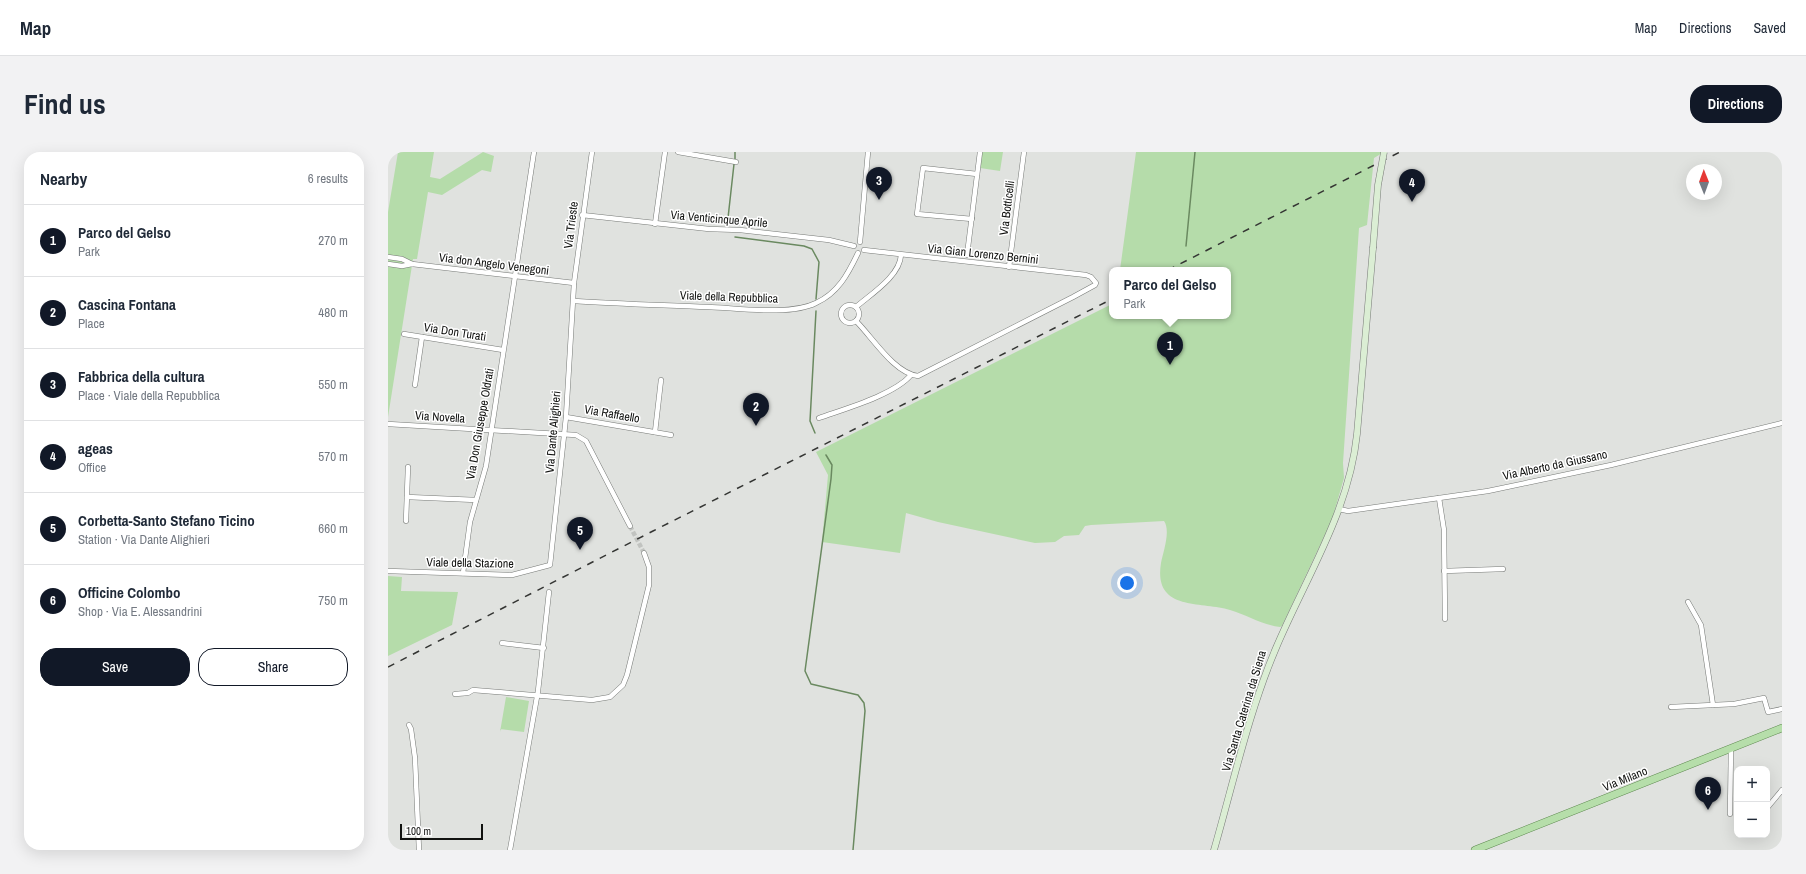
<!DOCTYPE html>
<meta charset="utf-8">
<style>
body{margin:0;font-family:"Archivo Narrow",sans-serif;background:#f2f2f3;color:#1f2937}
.controls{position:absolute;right:12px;bottom:12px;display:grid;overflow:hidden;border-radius:8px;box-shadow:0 4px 16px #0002}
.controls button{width:36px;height:36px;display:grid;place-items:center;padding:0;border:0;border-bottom:1px solid #e0e1e3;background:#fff;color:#1f2937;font:20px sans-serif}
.compass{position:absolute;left:1298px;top:12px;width:36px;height:36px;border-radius:50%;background:#fff;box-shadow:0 4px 16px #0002;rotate:359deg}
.scale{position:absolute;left:12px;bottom:10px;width:83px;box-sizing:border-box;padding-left:4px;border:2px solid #111210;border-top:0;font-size:11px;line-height:14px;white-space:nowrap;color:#111210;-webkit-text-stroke:3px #fff;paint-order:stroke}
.you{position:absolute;left:739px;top:431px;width:14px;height:14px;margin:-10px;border:3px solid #fff;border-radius:50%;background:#1a73e8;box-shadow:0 0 0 6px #1a73e833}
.badge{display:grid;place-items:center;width:26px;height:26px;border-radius:50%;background:#111827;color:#fff;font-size:13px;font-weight:700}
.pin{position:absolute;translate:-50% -33px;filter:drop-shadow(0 1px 2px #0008)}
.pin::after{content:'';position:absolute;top:21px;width:14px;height:12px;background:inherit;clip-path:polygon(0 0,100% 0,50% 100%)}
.popup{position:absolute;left:721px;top:115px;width:122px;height:52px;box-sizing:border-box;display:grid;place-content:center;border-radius:8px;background:#fff;filter:drop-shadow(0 1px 3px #0005);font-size:13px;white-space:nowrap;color:#747a83}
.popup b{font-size:15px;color:#1f2937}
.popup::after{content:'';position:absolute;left:50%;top:100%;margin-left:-8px;border:8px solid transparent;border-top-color:#fff}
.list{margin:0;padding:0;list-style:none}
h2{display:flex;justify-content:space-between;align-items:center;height:52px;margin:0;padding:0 16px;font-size:17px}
h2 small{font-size:13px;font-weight:400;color:#747a83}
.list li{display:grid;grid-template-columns:26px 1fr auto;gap:12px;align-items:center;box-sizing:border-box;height:72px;padding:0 16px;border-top:1px solid #e0e1e3}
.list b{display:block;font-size:15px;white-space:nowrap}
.list p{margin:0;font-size:13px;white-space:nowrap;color:#747a83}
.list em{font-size:13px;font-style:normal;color:#747a83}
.actions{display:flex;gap:8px;padding:12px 16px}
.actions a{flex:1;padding:9px 0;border:1px solid #111827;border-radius:16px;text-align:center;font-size:14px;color:#111827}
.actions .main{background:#111827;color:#fff}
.map{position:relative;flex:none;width:1394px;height:698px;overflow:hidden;border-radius:16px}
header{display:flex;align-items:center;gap:24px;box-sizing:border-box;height:56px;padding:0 20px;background:#fff;border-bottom:1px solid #e0e1e3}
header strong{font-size:19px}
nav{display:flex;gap:22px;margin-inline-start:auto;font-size:14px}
.intro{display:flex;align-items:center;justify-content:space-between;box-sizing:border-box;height:96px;padding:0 24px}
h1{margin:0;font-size:28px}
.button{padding:10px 18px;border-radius:16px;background:#111827;color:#fff;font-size:14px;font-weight:700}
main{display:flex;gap:24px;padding:0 24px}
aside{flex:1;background:#fff;border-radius:16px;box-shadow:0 4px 16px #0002}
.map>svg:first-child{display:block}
.green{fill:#b5dcaa}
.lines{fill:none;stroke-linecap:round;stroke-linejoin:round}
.stream{stroke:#6a8960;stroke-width:1.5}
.street-tunnel{stroke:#c1c3c0;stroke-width:4.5;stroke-dasharray:4.5 2;stroke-linecap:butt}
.street-casing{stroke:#777a77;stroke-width:5.5}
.secondary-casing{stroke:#777a77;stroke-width:7}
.primary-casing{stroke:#5d884f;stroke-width:8}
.street{stroke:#fff;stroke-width:4.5}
.secondary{stroke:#dbeed4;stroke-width:6}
.primary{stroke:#b6deaa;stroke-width:7}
.rail{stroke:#343533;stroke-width:1.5;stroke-dasharray:7 7;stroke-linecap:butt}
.secondary-bridge-casing{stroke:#777a77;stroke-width:7;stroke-linecap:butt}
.secondary-bridge{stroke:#dbeed4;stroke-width:6}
.labels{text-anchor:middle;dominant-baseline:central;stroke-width:3;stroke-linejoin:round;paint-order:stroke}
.street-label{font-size:12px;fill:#111210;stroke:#fff}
</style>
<header>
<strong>Map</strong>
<nav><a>Map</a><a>Directions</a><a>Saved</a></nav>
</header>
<div class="intro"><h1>Find us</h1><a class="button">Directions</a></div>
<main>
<aside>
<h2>Nearby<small>6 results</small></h2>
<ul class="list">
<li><span class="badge">1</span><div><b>Parco del Gelso</b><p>Park</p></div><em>270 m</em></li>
<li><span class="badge">2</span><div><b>Cascina Fontana</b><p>Place</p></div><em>480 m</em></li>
<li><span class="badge">3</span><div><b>Fabbrica della cultura</b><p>Place · Viale della Repubblica</p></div><em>550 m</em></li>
<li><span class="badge">4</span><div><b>ageas</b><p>Office</p></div><em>570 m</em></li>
<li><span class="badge">5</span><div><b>Corbetta-Santo Stefano Ticino</b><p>Station · Via Dante Alighieri</p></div><em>660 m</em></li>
<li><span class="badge">6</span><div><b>Officine Colombo</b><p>Shop · Via E. Alessandrini</p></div><em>750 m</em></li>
</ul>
<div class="actions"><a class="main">Save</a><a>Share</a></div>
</aside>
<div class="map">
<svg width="1394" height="698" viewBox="0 0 1394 698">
<rect width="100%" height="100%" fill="#e0e2df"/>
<g class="green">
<path d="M10 0H46L42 25 52 27 95 0 106 4 103 20 94 18 54 43 40 40 29 107H25L0 265V60Z"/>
<path d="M594 0H615L612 19 592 16Z"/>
<path d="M748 0H996L986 6 979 73 971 76 955 311 956 326 944 368 894 474 892 475C874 473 859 463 842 458 813 449 765 460 773 411 775 400 783 379 776 369L703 373 697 374 691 383 676 384 667 390 647 391 550 370 518 361 512 401 434 390 440 323 428 300 724 152V164H840V118H732Z"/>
<path d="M0 424 14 425 13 439 70 440 64 473 0 504Z"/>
<path d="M118 545 141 549 136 580 112 577V580Z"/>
</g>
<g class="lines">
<g class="stream">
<path d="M347 8V0"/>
<path d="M339 75 346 12"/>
<path d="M347 85 416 94 424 97 431 110 428 147"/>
<path d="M798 94 807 0"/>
<path d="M427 281 422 269 428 159"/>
<path d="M438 303 444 313 443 327 417 519 423 532 470 543 476 551 477 559 465 698"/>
</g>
<path class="street-tunnel" d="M242 374 256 401"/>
<g class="street-casing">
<g id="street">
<path d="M290 0 348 10"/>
<path d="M194 63 321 77 352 78 441 88 466 94"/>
<path d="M584 67 529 62 535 16 589 22"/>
<path d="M267 72 277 0"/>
<path d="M472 90 480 0"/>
<path d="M579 103 592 0"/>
<path d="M0 105 14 107 24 112"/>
<path d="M0 112 14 114 24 112 186 131"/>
<path d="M621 115 636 0"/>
<path d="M186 149C230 152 275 153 320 155 350 156 402 164 428 151 450 141 460 122 470 101"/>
<circle cx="462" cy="162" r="9"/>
<path d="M468 155C483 142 512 124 513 103"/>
<path d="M468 169C485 186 506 221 530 224L685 145 707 133 708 131 703 125 698 123 476 98"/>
<path d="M16 182 115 198"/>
<path d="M27 233 34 185"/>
<path d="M178 265 283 283"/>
<path d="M431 266C456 257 506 243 523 223"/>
<path d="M0 272 188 283 198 289 242 374"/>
<path d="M267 280 273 228"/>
<path d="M19 345 88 348"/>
<path d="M1051 346 1056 378 1057 467"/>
<path d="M951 357 960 359 1100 339 1223 313 1394 271"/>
<path d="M18 369 20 315"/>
<path d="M0 419 124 423 162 413 178 265 186 131 204 0"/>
<path d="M1056 419 1115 417"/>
<path d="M75 421 82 370 98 314 146 0"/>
<path d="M1300 450 1313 473 1325 553"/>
<path d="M114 491 156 496"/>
<path d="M67 542 80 541 85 538 204 548 222 545 235 533 239 523 261 433V415L256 401"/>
<path d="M1283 555 1346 552 1376 546 1380 560 1394 557"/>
<path d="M21 573 23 577 27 606 31 698"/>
<path d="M1379 656 1394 638"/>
<path d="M1342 662 1343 596"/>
<path d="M122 698 150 539 161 440"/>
</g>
</g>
<g class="secondary-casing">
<path id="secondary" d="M826 698C845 632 861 559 888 496 918 425 961 360 969 282L985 96"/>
</g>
<g class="primary-casing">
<path id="primary" d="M1087 698 1394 576"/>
</g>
<use href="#street" class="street"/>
<use href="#secondary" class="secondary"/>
<use href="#primary" class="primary"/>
<g class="rail">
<path d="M780 118 1012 0"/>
<path d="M0 515 265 379 724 147"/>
</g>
<g class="secondary-bridge-casing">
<path id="secondary-bridge" d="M985 96 990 33 996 0"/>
</g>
<use href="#secondary-bridge" class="secondary-bridge"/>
</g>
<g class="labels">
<g class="street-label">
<text transform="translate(619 56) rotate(-83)">Via Botticelli</text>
<text transform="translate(331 67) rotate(5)">Via Venticinque Aprile</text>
<text transform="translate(183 73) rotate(-83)">Via Trieste</text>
<text transform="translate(595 102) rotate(6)">Via Gian Lorenzo Bernini</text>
<text transform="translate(106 112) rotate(7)">Via don Angelo Venegoni</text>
<text transform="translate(341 145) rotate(2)">Viale della Repubblica</text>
<text transform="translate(67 180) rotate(9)">Via Don Turati</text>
<text transform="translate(224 262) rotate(10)">Via Raffaello</text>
<text transform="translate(52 265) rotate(4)">Via Novella</text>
<text transform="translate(92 272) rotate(-80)">Via Don Giuseppe Oldrati</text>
<text transform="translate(165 280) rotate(-85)">Via Dante Alighieri</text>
<text transform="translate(1167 313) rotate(-12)">Via Alberto da Giussano</text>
<text transform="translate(82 411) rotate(1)">Viale della Stazione</text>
<text transform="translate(856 559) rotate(-73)">Via Santa Caterina da Siena</text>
<text transform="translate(1237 627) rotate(-22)">Via Milano</text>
</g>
</g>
</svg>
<div class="controls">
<button>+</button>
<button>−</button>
</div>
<svg class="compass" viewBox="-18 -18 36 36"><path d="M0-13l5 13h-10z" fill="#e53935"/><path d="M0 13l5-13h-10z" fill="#747a83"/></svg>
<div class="scale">100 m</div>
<div class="you"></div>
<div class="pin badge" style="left:782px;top:213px">1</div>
<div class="popup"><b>Parco del Gelso</b>Park</div>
<div class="pin badge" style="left:368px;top:274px">2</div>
<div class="pin badge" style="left:491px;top:48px">3</div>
<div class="pin badge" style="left:1024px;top:50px">4</div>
<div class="pin badge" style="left:192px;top:398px">5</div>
<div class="pin badge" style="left:1320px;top:658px">6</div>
</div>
</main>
